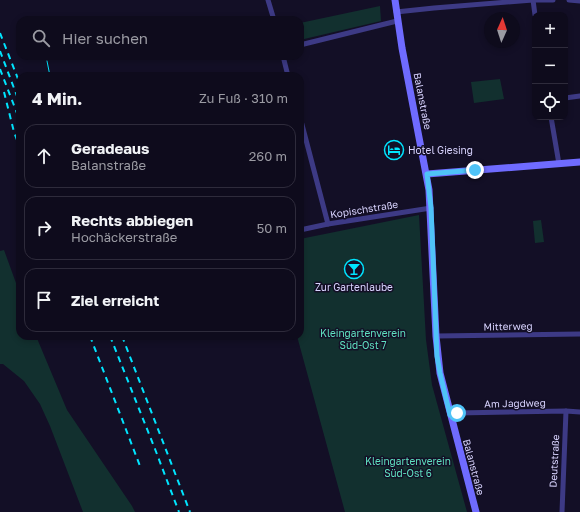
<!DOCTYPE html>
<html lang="de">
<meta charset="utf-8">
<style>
body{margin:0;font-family:"Golos Text",sans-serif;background:#171425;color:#f1f3f6}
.controls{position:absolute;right:12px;top:12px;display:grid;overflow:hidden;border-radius:8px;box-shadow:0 2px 6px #0003}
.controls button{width:36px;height:36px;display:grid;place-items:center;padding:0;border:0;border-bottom:1px solid #2e2b3b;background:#0e0b1c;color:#f1f3f6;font:20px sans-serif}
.compass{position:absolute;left:484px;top:12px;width:36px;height:36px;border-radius:50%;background:#0e0b1c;box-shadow:0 2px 6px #0003;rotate:3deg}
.stop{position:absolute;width:12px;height:12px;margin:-9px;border:3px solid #4fc3f7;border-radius:50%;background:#fff}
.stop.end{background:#4fc3f7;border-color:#fff;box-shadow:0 1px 4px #0008}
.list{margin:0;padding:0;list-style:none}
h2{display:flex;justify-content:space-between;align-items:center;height:52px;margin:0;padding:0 16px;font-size:17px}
h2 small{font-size:13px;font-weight:400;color:#9b9ba3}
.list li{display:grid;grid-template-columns:26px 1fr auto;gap:12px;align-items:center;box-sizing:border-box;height:64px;margin:0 8px 8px;padding:0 8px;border:1px solid #2e2b3b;border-radius:12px}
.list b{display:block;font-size:15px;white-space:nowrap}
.list p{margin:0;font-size:13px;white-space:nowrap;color:#9b9ba3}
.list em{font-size:13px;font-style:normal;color:#9b9ba3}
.icon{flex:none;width:22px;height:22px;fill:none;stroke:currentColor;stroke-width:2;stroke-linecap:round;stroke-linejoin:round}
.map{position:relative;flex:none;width:580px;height:512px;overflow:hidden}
.search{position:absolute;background:#0e0b1c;box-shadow:0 2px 6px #0003;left:16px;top:16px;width:288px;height:44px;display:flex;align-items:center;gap:10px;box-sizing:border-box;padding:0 14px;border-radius:12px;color:#9b9ba3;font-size:15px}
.panel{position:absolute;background:#0e0b1c;box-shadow:0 2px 6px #0003;left:16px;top:72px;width:288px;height:268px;border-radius:12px}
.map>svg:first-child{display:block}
.green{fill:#12302f}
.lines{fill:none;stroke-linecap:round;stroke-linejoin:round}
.street{stroke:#3d3a85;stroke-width:5}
.secondary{stroke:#6f6bff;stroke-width:7}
.tram{stroke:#00e5ff;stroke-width:1}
.rail{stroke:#00e5ff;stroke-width:2;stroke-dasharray:6 5;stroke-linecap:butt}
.route{stroke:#4fc3f7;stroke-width:5}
.labels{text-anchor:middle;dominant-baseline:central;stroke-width:3;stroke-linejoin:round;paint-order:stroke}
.street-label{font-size:10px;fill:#d9d4ff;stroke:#130f26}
.poi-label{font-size:10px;fill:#d9d4ff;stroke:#130f26;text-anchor:start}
.park-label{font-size:10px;fill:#5fe0c0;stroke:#130f26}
</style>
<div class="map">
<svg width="580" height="512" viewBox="0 0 580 512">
<rect width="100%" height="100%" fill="#130f26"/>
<g class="green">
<path d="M380 6 381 21 300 40V23Z"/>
<path d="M500 79 504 99 474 103 471 82Z"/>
<path d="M419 215 426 340 432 385 467 512H345L297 336H300V239Z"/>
<path d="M541 220 544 242 535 243 533 221Z"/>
<path d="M4 250 20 294V336H36L67 410 132 506 135 512H83L50 426 40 404 24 381 3 364H0V251Z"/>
</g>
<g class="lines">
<g class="street">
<path d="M268 0 274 20"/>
<path d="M533 0 535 15"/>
<path d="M569 0 580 1"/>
<path d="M396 12 434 8 533 0H553"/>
<path d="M300 45 397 21"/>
<path d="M283 56 288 76"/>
<path d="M565 98 580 96"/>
<path d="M300 117 328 224"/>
<path d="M551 117 559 164"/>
<path d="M300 230 328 224 431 208"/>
<path d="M436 336 580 334"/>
<path d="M450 415 457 413 566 411 580 412"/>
<path d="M562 512 566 411"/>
</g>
<g class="secondary">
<path d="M395 0 402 48 429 190 436 336 440 373 476 512"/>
<path d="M427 174 580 162"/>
</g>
<path class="tram" d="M47 61 50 76"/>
<g class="rail">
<path d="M0 33 20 84"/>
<path d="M0 51 20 104"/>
<path d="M0 69 20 121"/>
<path d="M4 92 14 132 20 148"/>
<path d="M90 336 140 466"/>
<path d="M110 336 155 449 179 512"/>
<path d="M122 336 190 512"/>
</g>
</g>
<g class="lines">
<path class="route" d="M457 413 450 415 440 373 437 356 431 208 427 174 475 170"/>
</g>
<defs>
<g id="hotel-ring" transform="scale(1)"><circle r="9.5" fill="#130f26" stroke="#00e5ff" stroke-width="1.5"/><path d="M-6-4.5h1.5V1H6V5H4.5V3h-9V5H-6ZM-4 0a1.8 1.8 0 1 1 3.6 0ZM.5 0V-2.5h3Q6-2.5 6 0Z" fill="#00e5ff"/></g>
<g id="bar-ring" transform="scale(1)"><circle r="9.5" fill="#130f26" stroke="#00e5ff" stroke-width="1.5"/><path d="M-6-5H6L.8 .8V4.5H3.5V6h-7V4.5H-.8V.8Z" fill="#00e5ff"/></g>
</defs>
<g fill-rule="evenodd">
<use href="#hotel-ring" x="394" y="150"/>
<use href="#bar-ring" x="354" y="269"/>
</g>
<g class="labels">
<g class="street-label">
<text transform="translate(423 101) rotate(79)">Balanstraße</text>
<text transform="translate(364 209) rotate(-9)">Kopischstraße</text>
<text transform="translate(508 326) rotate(-1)">Mitterweg</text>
<text transform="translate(515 403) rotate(-1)">Am Jagdweg</text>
<text transform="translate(554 461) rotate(-87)">Deutstraße</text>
<text transform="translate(474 467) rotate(75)">Balanstraße</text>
</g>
<g class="poi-label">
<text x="408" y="150">Hotel Giesing</text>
<text x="354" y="287" text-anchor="middle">Zur Gartenlaube</text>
</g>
<g class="park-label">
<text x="363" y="333">Kleingartenverein<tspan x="363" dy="12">Süd-Ost 7</tspan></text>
<text x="408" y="461">Kleingartenverein<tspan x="408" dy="12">Süd-Ost 6</tspan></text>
</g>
</g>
</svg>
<div class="controls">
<button>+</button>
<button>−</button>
<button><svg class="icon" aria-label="locate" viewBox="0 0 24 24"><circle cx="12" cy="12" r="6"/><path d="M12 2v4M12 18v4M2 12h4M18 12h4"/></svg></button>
</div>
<svg class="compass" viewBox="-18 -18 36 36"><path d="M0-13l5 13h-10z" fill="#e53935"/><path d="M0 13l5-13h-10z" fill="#9b9ba3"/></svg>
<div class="stop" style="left:457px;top:413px"></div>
<div class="stop end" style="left:475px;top:170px"></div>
<div class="search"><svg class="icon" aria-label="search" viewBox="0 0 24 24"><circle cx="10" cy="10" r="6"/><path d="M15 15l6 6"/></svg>Hier suchen</div>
<section class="panel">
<h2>4 Min.<small>Zu Fuß · 310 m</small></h2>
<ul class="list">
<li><svg class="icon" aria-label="ahead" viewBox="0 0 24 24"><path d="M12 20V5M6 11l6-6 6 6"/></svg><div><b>Geradeaus</b><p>Balanstraße</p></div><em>260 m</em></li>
<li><svg class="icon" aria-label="right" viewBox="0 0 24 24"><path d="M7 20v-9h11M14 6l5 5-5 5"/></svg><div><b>Rechts abbiegen</b><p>Hochäckerstraße</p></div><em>50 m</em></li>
<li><svg class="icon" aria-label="arrive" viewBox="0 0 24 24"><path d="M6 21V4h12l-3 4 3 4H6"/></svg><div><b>Ziel erreicht</b></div></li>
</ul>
</section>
</div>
